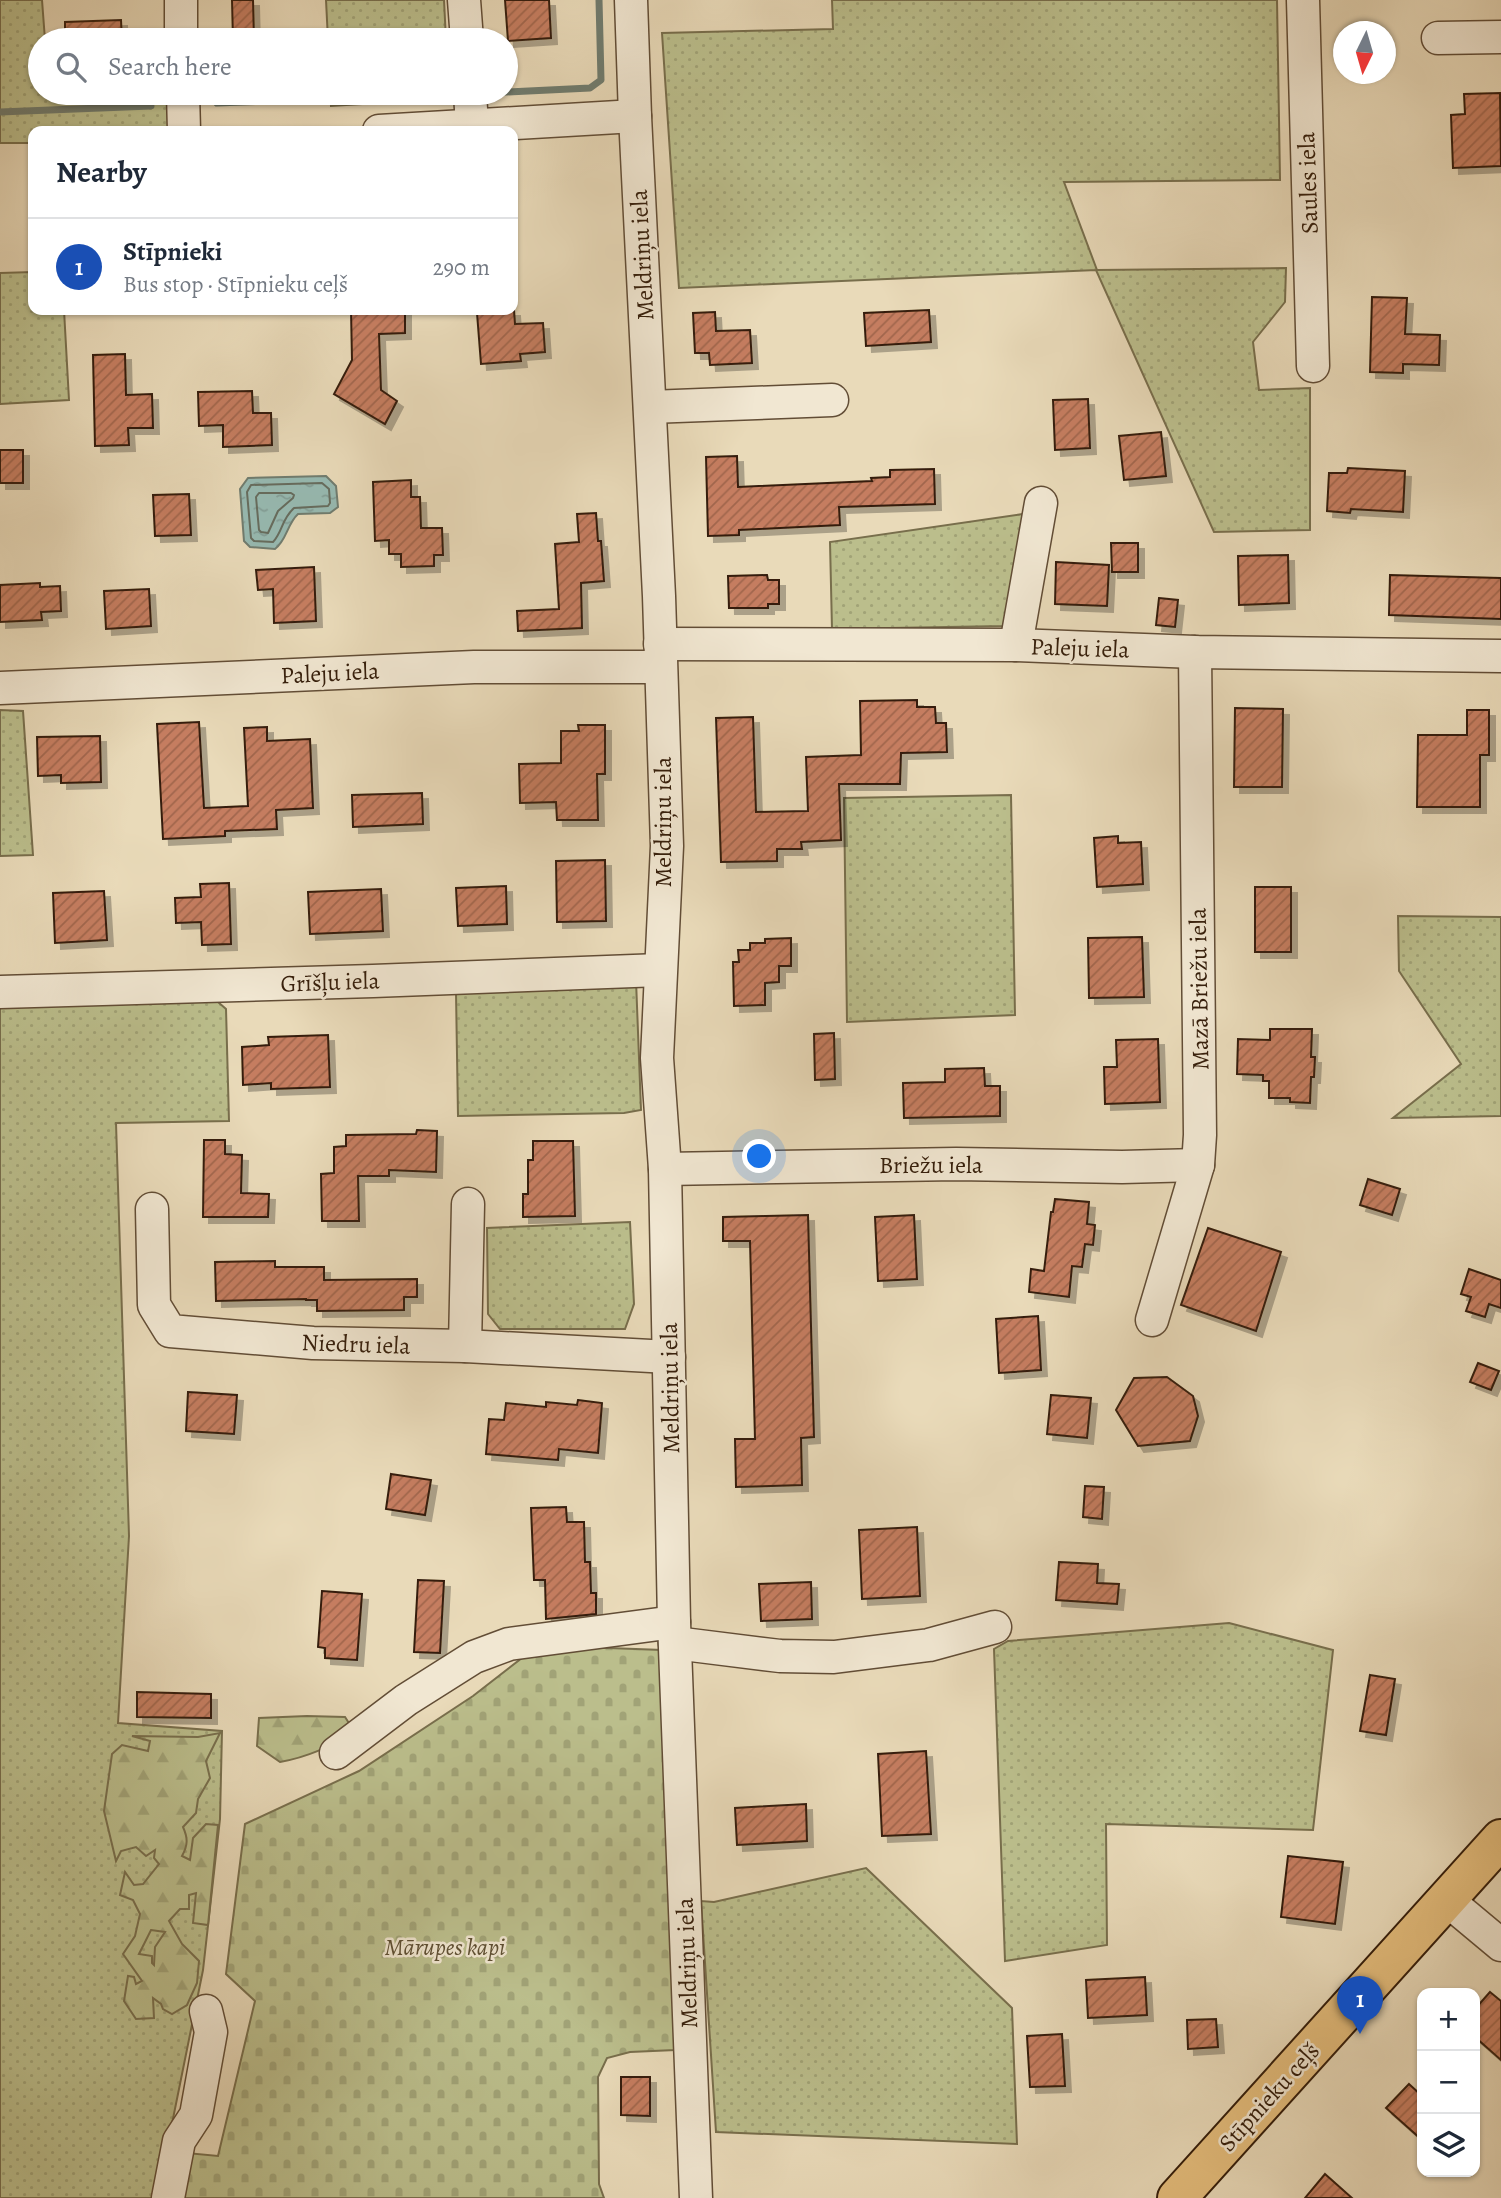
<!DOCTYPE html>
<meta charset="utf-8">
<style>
body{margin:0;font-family:Alegreya,serif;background:#f2f2f3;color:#1f2937}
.controls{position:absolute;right:21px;bottom:21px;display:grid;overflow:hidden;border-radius:14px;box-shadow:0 2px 5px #0004}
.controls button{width:63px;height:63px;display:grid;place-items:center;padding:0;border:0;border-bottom:2px solid #e0e1e3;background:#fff;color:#1f2937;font:35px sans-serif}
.compass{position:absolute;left:1333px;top:21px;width:63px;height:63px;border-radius:50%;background:#fff;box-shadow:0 2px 5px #0004;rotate:185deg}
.you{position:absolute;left:760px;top:1157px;width:24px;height:24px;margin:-18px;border:5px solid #fff;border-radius:50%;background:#1a73e8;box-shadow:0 0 0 10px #1a73e833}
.badge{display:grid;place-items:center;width:46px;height:46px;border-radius:50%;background:#8f2418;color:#fff;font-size:23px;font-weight:700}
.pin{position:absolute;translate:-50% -58px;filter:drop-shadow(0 2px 4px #0008)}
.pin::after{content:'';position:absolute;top:37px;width:24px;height:21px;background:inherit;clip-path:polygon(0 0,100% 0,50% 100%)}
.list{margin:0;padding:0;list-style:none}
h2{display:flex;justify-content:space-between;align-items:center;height:91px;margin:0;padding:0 28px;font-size:30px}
h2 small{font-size:23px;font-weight:400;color:#747a83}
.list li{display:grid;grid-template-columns:46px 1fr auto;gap:21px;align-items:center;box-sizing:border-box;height:98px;padding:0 28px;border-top:2px solid #e0e1e3}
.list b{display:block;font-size:26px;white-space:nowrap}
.list p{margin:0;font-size:23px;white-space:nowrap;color:#747a83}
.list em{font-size:23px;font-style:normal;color:#747a83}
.icon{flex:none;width:38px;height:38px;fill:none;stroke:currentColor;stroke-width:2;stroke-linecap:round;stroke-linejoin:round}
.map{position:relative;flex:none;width:1501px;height:2198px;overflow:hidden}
.search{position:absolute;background:#fff;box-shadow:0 2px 5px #0004;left:28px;top:28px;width:490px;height:77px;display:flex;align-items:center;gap:18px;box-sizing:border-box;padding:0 24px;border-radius:38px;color:#747a83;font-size:26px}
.panel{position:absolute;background:#fff;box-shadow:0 2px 5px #0004;left:28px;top:126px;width:490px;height:189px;border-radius:14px}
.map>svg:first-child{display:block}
.grass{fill:url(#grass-dots);stroke:#786e4c;stroke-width:2}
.forest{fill:url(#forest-firs);stroke:#786e4c;stroke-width:2;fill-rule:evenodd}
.cemetery{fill:url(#cemetery-stones);stroke:#786e4c;stroke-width:2}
.water{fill:url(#water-ripples);stroke:#707c6f;stroke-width:2}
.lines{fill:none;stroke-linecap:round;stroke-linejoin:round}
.shore{stroke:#666c5e;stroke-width:2}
.stream{stroke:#707c6f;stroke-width:7}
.building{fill:url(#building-hatch);stroke:#351e0b;stroke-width:2;filter:url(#shadow)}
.minor-casing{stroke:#624d36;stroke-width:35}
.major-casing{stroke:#351e0b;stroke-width:42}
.minor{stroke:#f1e7d2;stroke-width:32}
.major{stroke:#e4bd7c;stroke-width:38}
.labels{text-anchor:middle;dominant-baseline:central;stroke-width:5;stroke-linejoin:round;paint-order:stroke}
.street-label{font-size:24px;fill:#351e0b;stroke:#f1e7d2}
.park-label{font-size:24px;font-style:italic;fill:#5d4e32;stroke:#f1e7d2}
</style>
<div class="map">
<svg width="1501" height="2198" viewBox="0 0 1501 2198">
<defs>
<pattern id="grass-dots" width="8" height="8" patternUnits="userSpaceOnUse" patternTransform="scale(1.75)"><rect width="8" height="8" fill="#bbbe8c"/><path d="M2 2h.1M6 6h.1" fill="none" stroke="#a1a377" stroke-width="1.8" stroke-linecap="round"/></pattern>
<pattern id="forest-firs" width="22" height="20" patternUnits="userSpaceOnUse" patternTransform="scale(1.75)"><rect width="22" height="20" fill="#bbbe8c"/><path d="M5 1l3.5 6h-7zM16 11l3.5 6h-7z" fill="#a1a377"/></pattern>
<pattern id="cemetery-stones" width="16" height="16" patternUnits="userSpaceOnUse" patternTransform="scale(1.75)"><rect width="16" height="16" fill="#bbbe8c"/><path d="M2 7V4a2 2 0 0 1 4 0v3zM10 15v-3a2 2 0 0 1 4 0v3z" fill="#a1a377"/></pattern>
<pattern id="water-ripples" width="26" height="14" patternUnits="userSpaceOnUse" patternTransform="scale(1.75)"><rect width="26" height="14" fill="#97bab2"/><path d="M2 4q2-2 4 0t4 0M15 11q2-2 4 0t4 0" fill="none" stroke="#839f98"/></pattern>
<pattern id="building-hatch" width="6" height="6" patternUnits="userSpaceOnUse" patternTransform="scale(1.75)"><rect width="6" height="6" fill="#c57d60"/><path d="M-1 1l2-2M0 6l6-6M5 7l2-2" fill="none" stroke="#a1664d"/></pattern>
<filter id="shadow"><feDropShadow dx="6" dy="6" stdDeviation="0" flood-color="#0004"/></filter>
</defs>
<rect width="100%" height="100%" fill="#e9dab9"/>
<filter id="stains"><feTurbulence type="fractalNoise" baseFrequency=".00286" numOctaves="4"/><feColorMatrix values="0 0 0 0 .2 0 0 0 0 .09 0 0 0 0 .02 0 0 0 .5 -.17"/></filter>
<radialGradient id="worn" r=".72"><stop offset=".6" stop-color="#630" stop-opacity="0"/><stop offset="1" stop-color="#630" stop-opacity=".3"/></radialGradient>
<g class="grass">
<path d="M0 0H42L45 40H40V93H48V96L170 95V131H33V143H0Z"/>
<path d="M326 0H444L446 40H328Z"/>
<path d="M832 0H1277L1280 180 1064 182 1097 270 1286 268 1285 302 1253 342 1259 390 1310 388V530L1214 532 1096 270 679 288 662 33 833 29Z"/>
<path d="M330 93H433L427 100 331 106Z"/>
<path d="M33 272V310H64L69 400 0 404V273Z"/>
<path d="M1023 514 1015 597 1004 626 832 629 830 542Z"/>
<path d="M0 710 23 711 33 855 0 856Z"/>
<path d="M1011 795 1015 1015 847 1022 844 798Z"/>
<path d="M1398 916 1501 917V1116L1393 1118 1461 1064 1399 971Z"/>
<path d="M636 980 641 1110 624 1113 458 1116 456 993Z"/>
<path d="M210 995 226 1009 229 1121 116 1123 129 1536 118 1723 222 1731 220 1819 203 1970 157 2198H0V998Z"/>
<path d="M630 1222 634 1304 625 1329H500L488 1314 487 1228Z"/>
<path d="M1229 1623 1333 1650 1313 1830 1106 1824 1107 1945 1005 1961 994 1649 1008 1641Z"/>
<path d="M866 1868 1012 2008 1017 2144 716 2132 701 1901 714 1902Z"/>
</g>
<g class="forest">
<path d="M307 1716 345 1717 354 1731C331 1747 308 1757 280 1762L257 1746 259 1718Z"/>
<path d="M220 1733 206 1761 210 1778 198 1799 196 1813 183 1827C188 1838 188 1845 182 1856L190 1860 193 1838 206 1824 218 1825 208 1925 193 1923 196 1893 189 1895V1909H180L169 1921 182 1944 199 1961 197 1983 187 2005 172 2014 163 2009 161 2004 153 1998 154 2018 136 2019 124 2001 128 1976 134 1977 136 1984 142 1981 123 1954 135 1936 140 1914 133 1900 120 1895 125 1872 134 1885 143 1884 159 1864 154 1858 155 1850 146 1856 136 1847 121 1851 116 1861 104 1811 112 1754 122 1745 148 1751 150 1741 132 1736 198 1737ZM151 1930 165 1932 155 1947 154 1965 152 1963V1956L139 1954Z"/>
</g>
<path class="cemetery" d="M581 1647 662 1650 675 2050 630 2052 607 2058 598 2077 599 2184 604 2198H178L187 2153 218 2156 255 2001 226 1974 245 1824 359 1771 473 1696 522 1658Z"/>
<path class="water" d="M326 476 336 486 338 507 330 513 298 514C287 524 287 540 275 549L250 547 244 541 240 489 248 478Z"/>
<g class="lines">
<g class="shore">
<path d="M322 483 329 489 330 503 328 506 294 508C281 520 283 531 273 542L254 541 251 538 247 492 251 485Z"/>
<path d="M259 493H291L294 495 293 498 278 511 268 533 261 532 259 530 256 497Z"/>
</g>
<g class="stream">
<path d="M506 92 590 88 601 80 599 0"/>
<path d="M217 103 461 93"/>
<path d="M0 112 151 106"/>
</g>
</g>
<g class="building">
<path d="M232 0H253L254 40H233Z"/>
<path d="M505 0H549L551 38 508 41Z"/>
<path d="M121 20 122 40H65V22Z"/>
<path d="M1500 93 1501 166 1453 168 1451 115 1465 114 1464 94Z"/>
<path d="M1372 297 1407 298 1405 334 1440 335 1439 365 1403 364V373L1370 372Z"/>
<path d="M351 310H405V333L379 334 381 390 397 401 385 424 334 394 352 360Z"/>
<path d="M487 310H514L515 324 543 323 545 352 520 354 521 361 481 364 477 313H487Z"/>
<path d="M929 310 931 342 866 346 864 313Z"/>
<path d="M715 312 716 331 750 330 752 363 710 365 709 353H695L693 313Z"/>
<path d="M125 354 126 395 152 394 153 428H128L129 445 95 446 93 355Z"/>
<path d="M252 391 253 413H271L272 445 223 447V425L199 426 198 392Z"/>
<path d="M1088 399 1090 448 1055 450 1053 400Z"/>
<path d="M1161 432 1166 476 1124 480 1119 436Z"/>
<rect x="0" y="450" width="23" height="33"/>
<path d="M737 456 738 487 872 481 871 478 890 477V470L934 469 935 504 839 507 840 525 739 530V535L708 536 706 457Z"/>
<path d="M1348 468 1405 471 1403 512 1351 509 1350 513 1327 511 1329 473H1347Z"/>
<path d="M411 480V497H420L421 528H442L443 555H434V566L401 567V554H389V540L375 541 373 482Z"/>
<path d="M189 494 191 535 155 536 153 495Z"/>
<path d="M596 513 598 541H601L604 581 581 583 582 628 518 631 517 611 559 609 555 544 579 542 577 514Z"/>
<path d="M1111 543H1138V572H1112Z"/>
<path d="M1288 555 1289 603 1239 605 1238 556Z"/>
<path d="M1056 562 1109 565 1107 606 1055 604Z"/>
<path d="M314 567 316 621 274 623 273 589 258 590 256 570Z"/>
<path d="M767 575 768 580H779V604H768V608H729L728 576Z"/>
<path d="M1390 575 1501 578V619L1389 615Z"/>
<path d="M40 583V587L60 586 61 611 41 612 42 620 0 622V585Z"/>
<path d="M149 589 151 626 106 629 104 591Z"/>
<path d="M1159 598 1178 600 1175 627 1156 625Z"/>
<path d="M917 700V707H935L936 723H946L947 752 901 753 900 784H839L841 840 801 842 802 849H777V861L721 862 716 718 753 717 756 812 808 811 806 757 861 755 860 701Z"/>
<path d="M1235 708 1283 709 1282 787H1234Z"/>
<path d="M1467 710H1489V755H1480V807H1417L1418 735H1467Z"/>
<path d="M199 722 204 808 248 806 244 728 267 727V741L310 739 313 808 276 810 277 829 225 831V836L163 839 157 724Z"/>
<path d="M578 725H605V774H597L598 820H557L556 802 520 803 519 764 561 763V731H579Z"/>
<path d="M100 736 101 782 61 783V775L38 776 37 737Z"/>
<path d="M422 793 423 824 353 827 352 795Z"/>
<path d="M1118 836V843L1141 842 1143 884 1097 887 1094 838Z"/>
<path d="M605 860 606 921 557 922 556 861Z"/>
<path d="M229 883 231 944 202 945 201 922 176 923 175 898 201 897 200 884Z"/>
<path d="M506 886 507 924 458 926 456 888Z"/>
<rect x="1255" y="887" width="36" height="65"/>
<path d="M381 889 383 931 310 934 308 892Z"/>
<path d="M104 891 107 940 55 943 53 893Z"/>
<path d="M1142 937 1144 997 1089 998 1088 938Z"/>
<path d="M791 938V966H779V982L765 983V1005L734 1006 733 962H739L738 950H750V943H765V939Z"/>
<path d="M1270 1029H1312L1311 1057H1315L1314 1077H1311L1310 1103 1290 1102V1098H1269V1081H1263V1075L1237 1074 1238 1039 1270 1040Z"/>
<path d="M834 1033 835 1079 815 1080 814 1034Z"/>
<path d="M328 1035 330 1087 271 1089V1083L243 1085 242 1047 269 1045 268 1037Z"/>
<path d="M1158 1039 1160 1102 1105 1104 1104 1067H1117L1116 1040Z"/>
<path d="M984 1068 985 1086H1000V1116L904 1118 903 1083 945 1082V1069Z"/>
<path d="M417 1130 437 1131 436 1172 389 1170V1176H358L359 1221H322L321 1174 334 1173V1147L346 1146V1135L416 1134Z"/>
<path d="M204 1140H225V1154L242 1155 241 1193 269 1194 268 1217H203Z"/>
<path d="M533 1141H573L575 1216 523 1217V1194H528V1160H533Z"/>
<path d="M1368 1179 1400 1189 1392 1215 1360 1205Z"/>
<path d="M1055 1199 1089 1202 1087 1224 1095 1225 1093 1245 1085 1244 1082 1267 1072 1266 1069 1297 1029 1292 1031 1269 1044 1271 1051 1212H1053Z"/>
<path d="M808 1215 814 1437 801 1438 802 1485 736 1487 735 1439H755L750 1241H723V1217Z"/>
<path d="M914 1215 917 1279 878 1281 875 1217Z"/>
<path d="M1208 1228 1281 1252 1256 1331 1181 1305Z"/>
<path d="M275 1261V1267H324V1280L417 1279V1297H404V1310L317 1311V1300H306V1299L216 1301 215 1262Z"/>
<path d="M1469 1269 1501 1280V1308L1489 1304 1485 1317 1466 1311 1471 1297 1461 1294Z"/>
<path d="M1038 1316 1041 1370 999 1373 996 1319Z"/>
<path d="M1478 1363 1499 1371 1491 1390 1470 1382Z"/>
<path d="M1167 1377 1193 1396 1198 1416 1190 1441 1138 1446 1116 1410 1134 1378Z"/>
<path d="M188 1392 237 1395 234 1434 186 1431Z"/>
<path d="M1051 1395 1091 1398 1087 1438 1047 1434Z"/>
<path d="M578 1400 602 1403 598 1453 559 1449 558 1460 486 1454 489 1419 504 1420 506 1403 546 1407V1402L577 1405Z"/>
<path d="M391 1474 431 1480 425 1515 386 1509Z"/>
<path d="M1085 1486 1104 1487 1102 1519 1083 1517Z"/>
<path d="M566 1507 567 1522H584L585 1562H590L591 1593H596V1614L546 1619 545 1580H534L531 1508Z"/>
<path d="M917 1527 920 1596 862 1599 859 1530Z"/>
<path d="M1059 1562 1098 1564 1097 1583 1119 1584 1117 1604 1056 1600Z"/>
<path d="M418 1580 444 1581 440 1653 414 1652Z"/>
<path d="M811 1582 812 1619 761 1621 759 1584Z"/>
<path d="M322 1591 362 1594 357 1660 325 1658V1648L318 1647Z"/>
<path d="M1370 1675 1395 1679 1386 1735 1360 1731Z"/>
<path d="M137 1692 211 1694V1718L137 1717Z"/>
<path d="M926 1751 931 1834 882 1836 878 1754Z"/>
<path d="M806 1804 807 1841 737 1845 735 1808Z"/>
<path d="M1288 1856 1343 1862 1335 1924 1281 1917Z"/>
<path d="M1145 1977 1147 2015 1088 2018 1086 1980Z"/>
<path d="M1490 1992 1501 2001V2060L1475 2037V2009Z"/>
<path d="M1216 2019 1218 2047 1188 2049 1187 2020Z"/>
<path d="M1062 2034 1065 2086 1030 2087 1027 2036Z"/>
<path d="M621 2077H650V2116L621 2115Z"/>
<path d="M1409 2084 1422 2096V2140L1386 2108Z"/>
<path d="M1325 2174 1352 2198H1305Z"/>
</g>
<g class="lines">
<g class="minor-casing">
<g id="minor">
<path d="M181 0V40"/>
<path d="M464 0 467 40"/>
<path d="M631 0 635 116 659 596 667 846 657 1058 665 1169 674 1622 696 2198"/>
<path d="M1303 0 1313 366"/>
<path d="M1438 38 1501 37"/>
<path d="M183 93 184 131"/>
<path d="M470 93 472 126"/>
<path d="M379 131 635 116"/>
<path d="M650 407 832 400"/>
<path d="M660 644 1016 645 1195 652 1501 656"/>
<path d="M1016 645 1041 503"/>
<path d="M0 688 474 667H660"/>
<path d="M0 992 373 981 660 970"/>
<path d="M665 1169 956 1164 1122 1167 1198 1165"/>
<path d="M152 1209 154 1305 170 1331 313 1343 465 1346 669 1357"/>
<path d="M1152 1320 1198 1165 1200 1135 1195 652"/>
<path d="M465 1346 468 1204"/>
<path d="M675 1643 780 1656 834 1657 929 1645 995 1627"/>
<path d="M336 1753 406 1700 474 1657 509 1644 674 1622"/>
<path d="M1447 1900 1501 1945"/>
<path d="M168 2198 179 2141 196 2115 211 2032 206 2011"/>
</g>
</g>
<g class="major-casing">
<path id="major" d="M1177 2198 1501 1839"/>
</g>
<use href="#minor" class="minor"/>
<use href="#major" class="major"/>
</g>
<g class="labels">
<g class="street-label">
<text transform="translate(1308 183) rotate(-92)">Saules iela</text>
<text transform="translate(642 255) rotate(-93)">Meldriņu iela</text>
<text transform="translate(1080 648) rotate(2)">Paleju iela</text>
<text transform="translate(330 673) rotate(-3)">Paleju iela</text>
<text transform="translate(663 822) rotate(-90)">Meldriņu iela</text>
<text transform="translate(330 982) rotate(-2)">Grīšļu iela</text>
<text transform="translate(1199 989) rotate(-91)">Mazā Briežu iela</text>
<text x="931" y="1165">Briežu iela</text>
<text transform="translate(356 1344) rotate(2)">Niedru iela</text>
<text transform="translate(670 1388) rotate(-91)">Meldriņu iela</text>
<text transform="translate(687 1963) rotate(-92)">Meldriņu iela</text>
<text transform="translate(1269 2097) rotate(-48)">Stīpnieku ceļš</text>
</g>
<g class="park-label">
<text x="445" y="1947">Mārupes kapi</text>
</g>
</g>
<rect width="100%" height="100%" filter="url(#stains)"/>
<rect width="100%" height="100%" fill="url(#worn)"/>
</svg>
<div class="controls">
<button>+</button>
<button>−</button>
<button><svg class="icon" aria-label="layers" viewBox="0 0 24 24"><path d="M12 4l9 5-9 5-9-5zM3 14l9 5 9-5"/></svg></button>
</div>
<svg class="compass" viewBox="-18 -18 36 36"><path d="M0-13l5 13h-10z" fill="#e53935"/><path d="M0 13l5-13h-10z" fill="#747a83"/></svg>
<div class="you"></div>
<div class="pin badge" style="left:1360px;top:2034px;background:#1a4fb4">1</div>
<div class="search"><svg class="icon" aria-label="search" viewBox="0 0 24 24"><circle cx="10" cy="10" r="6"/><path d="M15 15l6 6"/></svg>Search here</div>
<section class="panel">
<h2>Nearby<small></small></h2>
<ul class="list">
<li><span class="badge" style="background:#1a4fb4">1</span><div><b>Stīpnieki</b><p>Bus stop · Stīpnieku ceļš</p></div><em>290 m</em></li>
</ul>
</section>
</div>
